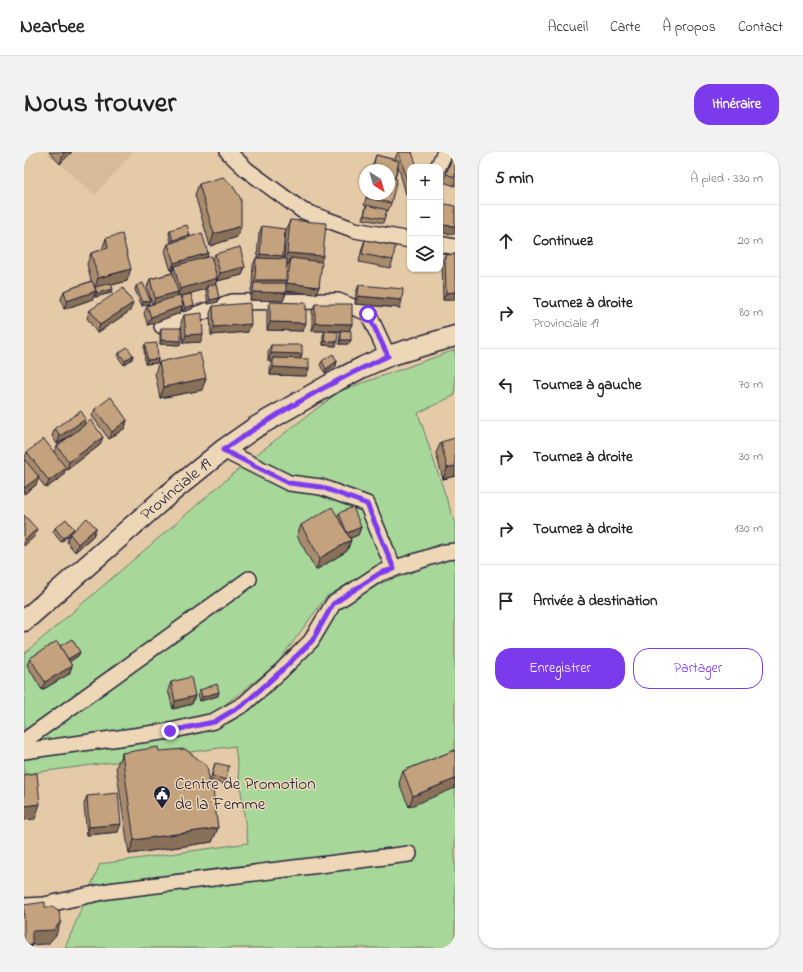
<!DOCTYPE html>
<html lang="fr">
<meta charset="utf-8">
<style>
body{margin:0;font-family:"Indie Flower",sans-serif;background:#f2f2f2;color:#222}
.controls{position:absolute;right:12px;top:12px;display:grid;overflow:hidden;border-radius:8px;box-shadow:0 1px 3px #0004}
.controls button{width:36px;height:36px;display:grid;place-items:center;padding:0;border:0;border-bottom:1px solid #e0e0e0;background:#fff;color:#222;font:20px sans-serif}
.compass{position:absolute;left:335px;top:12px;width:36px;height:36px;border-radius:50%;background:#fff;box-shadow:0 1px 3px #0004;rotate:143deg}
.stop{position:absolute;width:12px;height:12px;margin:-9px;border:3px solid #7c3aed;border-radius:50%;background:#fff}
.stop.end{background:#7c3aed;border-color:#fff;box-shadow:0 1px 4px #0008}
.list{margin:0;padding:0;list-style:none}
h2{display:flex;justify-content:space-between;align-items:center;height:52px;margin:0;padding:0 16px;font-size:17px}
h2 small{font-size:13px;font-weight:400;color:#767676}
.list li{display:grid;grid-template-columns:26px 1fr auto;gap:12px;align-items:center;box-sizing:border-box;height:72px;padding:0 16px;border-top:1px solid #e0e0e0}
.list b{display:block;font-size:15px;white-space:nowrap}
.list p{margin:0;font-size:13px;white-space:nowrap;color:#767676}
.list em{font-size:13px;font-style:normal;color:#767676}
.actions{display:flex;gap:8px;padding:12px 16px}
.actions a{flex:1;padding:9px 0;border:1px solid #7c3aed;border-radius:16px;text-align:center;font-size:14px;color:#7c3aed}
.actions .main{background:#7c3aed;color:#fff}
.icon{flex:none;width:22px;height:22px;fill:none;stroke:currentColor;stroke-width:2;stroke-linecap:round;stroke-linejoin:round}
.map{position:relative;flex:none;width:431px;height:796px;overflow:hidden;border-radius:16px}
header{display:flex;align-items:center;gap:24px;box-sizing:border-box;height:56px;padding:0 20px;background:#fff;border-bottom:1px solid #e0e0e0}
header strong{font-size:19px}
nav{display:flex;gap:22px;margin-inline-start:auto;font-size:14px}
.intro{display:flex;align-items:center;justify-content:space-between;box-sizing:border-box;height:96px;padding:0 24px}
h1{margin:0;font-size:28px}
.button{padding:10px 18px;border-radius:16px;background:#7c3aed;color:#fff;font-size:14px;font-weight:700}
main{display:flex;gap:24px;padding:0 24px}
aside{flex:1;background:#fff;border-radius:16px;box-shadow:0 1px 3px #0004}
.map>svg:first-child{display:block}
.built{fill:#d7bb98}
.green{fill:#a7d89a;stroke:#647d6a}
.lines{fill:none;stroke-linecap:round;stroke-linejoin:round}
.minor-casing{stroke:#22223b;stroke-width:18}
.major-casing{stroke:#22223b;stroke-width:23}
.minor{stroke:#eed7b7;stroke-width:15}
.major{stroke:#eed7b7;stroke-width:20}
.wall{fill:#a88b6c;stroke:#22223b}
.shaded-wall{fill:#887158;stroke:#22223b}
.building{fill:#c3a27d;stroke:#22223b}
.route{stroke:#7c3aed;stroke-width:5}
.labels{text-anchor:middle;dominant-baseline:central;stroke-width:3;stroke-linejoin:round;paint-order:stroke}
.street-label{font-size:17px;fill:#22223b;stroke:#eed7b7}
.poi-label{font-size:17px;fill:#22223b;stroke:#eed7b7;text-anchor:start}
</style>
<header>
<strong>Nearbee</strong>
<nav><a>Accueil</a><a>Carte</a><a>À propos</a><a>Contact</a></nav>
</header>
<div class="intro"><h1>Nous trouver</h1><a class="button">Itinéraire</a></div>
<main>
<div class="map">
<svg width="431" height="796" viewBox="0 0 431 796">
<rect width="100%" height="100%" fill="#e5caa7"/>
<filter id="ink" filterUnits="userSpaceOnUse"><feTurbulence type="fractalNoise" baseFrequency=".025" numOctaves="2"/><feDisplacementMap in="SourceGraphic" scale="8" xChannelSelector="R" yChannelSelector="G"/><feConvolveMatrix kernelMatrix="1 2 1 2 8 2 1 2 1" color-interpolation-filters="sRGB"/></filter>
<g filter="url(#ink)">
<path class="built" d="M22 0H109L71 43Z"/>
<path class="green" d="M431 198V243L394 261 431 372V397L419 391 354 413 302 445 252 513 199 554 205 571 216 564 291 495 311 460 357 431 431 406V796H41L76 712 224 691 211 594 0 622V502L224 309 316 239Z"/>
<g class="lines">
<g class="minor-casing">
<g id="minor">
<path d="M204 0 223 18 279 59 331 78 386 88"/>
<path d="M414 15 421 0"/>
<path d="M416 92 431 95"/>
<path d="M138 174 208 150 314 149 344 161 364 204"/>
<path d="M199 298 265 331 297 335 343 352 370 417"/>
<path d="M0 589 225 427"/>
<path d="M0 599 146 579 190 569 220 552 257 519 287 489 309 452 356 421 422 400 431 399"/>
<path d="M0 754 20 753 84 739 385 702"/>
</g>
</g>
<g class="major-casing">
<g id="major">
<path id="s1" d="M0 469 145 342 199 298 232 275 314 228 339 215 364 204 431 184"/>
</g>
</g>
<use href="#minor" class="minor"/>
<use href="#major" class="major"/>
</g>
<g class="wall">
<path d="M25 0H48L36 12Z"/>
<path d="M374 0H388L386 41 382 42 374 14 371 27 367 51 364 59H362L359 71 339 67 342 54 340 53 343 42H365V18H347L352 3 372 8 371 6Z"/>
<path d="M430 0H431V34L419 30Z"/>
<path d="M175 32 217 74 213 85 186 94 171 43Z"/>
<path d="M266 68 297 110 295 135 292 142 262 139V141L259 149 226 148 227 138 228 134 229 113 232 106H233L235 82 238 74 258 106H260L262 79Z"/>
<path d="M146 78 166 83 165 85 183 105 188 108 191 102 221 115 218 123 193 129V128L191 132 195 146 194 150 184 152 182 138V137L156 144 157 146V144L170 153 168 157 159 160 158 156 156 161 124 173 120 162 123 154 128 152 123 135 126 127 148 121 149 119H147L141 99 144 92 147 91 145 82Z"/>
<path d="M82 86 103 129 88 133 87 141 71 145 70 142 69 147 40 157 37 147 40 139 67 129 63 112 67 101 78 98Z"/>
<path d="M341 88 369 108 366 116 335 110 338 96Z"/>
<path d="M431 102V148H419L418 110 421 103Z"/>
<path d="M335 133 376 156 331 152 332 140Z"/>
<path d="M112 134 125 152 118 154 111 138Z"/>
<path d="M246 150 279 179 243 178V158Z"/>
<path d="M291 152 328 172 325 179 327 188 325 192H315L316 183 317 179H306L313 190 312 194 299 193V183L301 179H288V160Z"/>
<path d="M189 154 224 180 187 183 186 161Z"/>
<path d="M66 158 106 159 73 181 63 166Z"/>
<path d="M160 163 177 190 159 191 157 170Z"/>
<path d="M137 176 156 193 136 192V180Z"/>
<path d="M121 192 134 207 133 211 121 212 120 196Z"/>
<path d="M247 193 278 202 276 207 282 224 246 223V214L248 209H244V200Z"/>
<path d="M95 201 109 203 108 207 100 213 94 205Z"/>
<path d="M298 209H313L312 214 301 221 296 213Z"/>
<path d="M135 210 178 238 136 246 131 221Z"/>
<path d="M71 257 103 268 101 276 85 287 68 264Z"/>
<path d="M62 267 60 274 76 293 43 318 41 317 39 324 22 336 14 326 12 333 0 342V309L3 300 30 301 33 294 53 279 33 292 28 284 31 276Z"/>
<path d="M417 290 431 324 419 327 412 301Z"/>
<path d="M315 361 337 375 334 383 326 386 327 388 323 399 292 418 273 384 277 373 314 365Z"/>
<path d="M31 376 50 377 49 380 72 376 69 384 51 400 43 390 45 383 37 390 29 380Z"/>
<path d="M36 494 56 500 54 504 45 510 48 514 45 522 18 538 3 513 6 506Z"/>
<path d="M147 530 171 544 168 552 149 557 144 538Z"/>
<path d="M176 538 194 544 176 549 174 542Z"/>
<path d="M431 598 385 655 375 631 379 619Z"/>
<path d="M135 599 187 638 194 676 188 690 105 702 92 615 98 601Z"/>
<path d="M191 611 202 628 200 632 186 628Z"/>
<path d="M63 644 94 680 63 683 60 652Z"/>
</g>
<g class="shaded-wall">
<path d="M40 0H48L36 12Z"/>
<path d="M386 34V41L382 42 385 35Z"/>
<path d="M416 73 431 74V82L416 81Z"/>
<path d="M217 74 213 85 186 94 190 82Z"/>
<path d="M166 83 164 87 147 92 149 88Z"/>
<path d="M184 101 182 109 150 114 149 119H147L150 111Z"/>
<path d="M263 101 299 104 295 115 267 106 264 113 259 112Z"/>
<path d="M236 102 259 104 256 112 233 110Z"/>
<path d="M221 115 218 123 193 129 196 121Z"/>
<path d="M107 117 103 129 72 137 71 135 74 126Z"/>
<path d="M193 126 191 134H183L182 137 154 145 156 137Z"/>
<path d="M231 128H262L260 136 230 132Z"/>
<path d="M263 131 295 135 292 142 260 139Z"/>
<path d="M89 137 87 141 71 145 73 141Z"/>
<path d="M72 139 69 147 40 157 43 149Z"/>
<path d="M154 140 151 148 128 154 131 146Z"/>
<path d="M229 140 262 141 259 149 226 148Z"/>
<path d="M431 140V148H419L422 141Z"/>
<path d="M334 144 378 148 376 156 331 152Z"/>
<path d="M195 146 194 150 184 152 186 148Z"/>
<path d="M126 148 125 152 118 154 119 150Z"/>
<path d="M109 151 106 159 73 181 76 173Z"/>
<path d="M170 153 168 157 159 160 161 156Z"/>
<path d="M159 154 156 161 124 173 127 165Z"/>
<path d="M246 170 282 171 279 179 243 178Z"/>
<path d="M291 171 328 172 325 179H288Z"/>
<path d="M227 172 224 180 187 183 190 175Z"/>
<path d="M179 182 177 190 159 191 162 183Z"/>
<path d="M137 188 157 189 156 193 136 192Z"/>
<path d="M317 188H327L325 192H315Z"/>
<path d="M300 189 313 190 312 194 299 193Z"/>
<path d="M247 201 278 202 275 210 249 206 248 209H244Z"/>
<path d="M109 203 108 207 100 213 101 209Z"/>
<path d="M134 207 133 211 121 212 123 208Z"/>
<path d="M313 209 312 214 301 221 302 217Z"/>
<path d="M249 215 285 217 282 224 246 223Z"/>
<path d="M182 226 178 238 136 246 140 235Z"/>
<path d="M62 267 60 275 33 292 36 284Z"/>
<path d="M103 268 101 276 85 287 88 280Z"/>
<path d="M79 285 76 293 43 318 45 310Z"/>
<path d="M431 314V324L419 327 423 316Z"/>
<path d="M42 316 39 324 22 336 25 329Z"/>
<path d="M15 325 12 333 0 342V336Z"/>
<path d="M337 375 334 383 320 389 323 381Z"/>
<path d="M72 376 69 384 51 400 54 392Z"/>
<path d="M13 377 10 385 0 394V389Z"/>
<path d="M50 377 48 381 37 390 39 386Z"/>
<path d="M327 388 323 399 292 418 296 406Z"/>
<path d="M56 500 54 504 42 512 43 508Z"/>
<path d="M48 514 45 522 18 538 21 530Z"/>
<path d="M195 540 194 544 176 549 178 545Z"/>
<path d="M171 544 168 552 149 557 151 549Z"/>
<path d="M431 627V636L385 655 389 644Z"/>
<path d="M16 652 11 667 0 668V654Z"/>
<path d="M97 672 94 680 63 683 65 675Z"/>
<path d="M194 676 188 690 105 702 110 688Z"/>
<path d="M37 769 32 783 24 792 3 793 8 779Z"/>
<path d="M8 793 7 796H0V794Z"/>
</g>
<g class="building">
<path d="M375 0H388L393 15H386V34L385 35Z"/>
<path d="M430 0H431V25L422 22Z"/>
<path d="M352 3 375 9 371 24 365 23V18H348Z"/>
<path d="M199 25 208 33 217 47V74L190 82 175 32Z"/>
<path d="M365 25 373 27 367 51 343 46 344 42H365Z"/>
<path d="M422 52 431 54V74L416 73V57Z"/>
<path d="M343 53 363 58 360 67 340 63Z"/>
<path d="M266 68 302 71 299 104 263 101Z"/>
<path d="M163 73 166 83 149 88 146 78Z"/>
<path d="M238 74 261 77 259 104 236 102Z"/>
<path d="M178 81 184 101 150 111 144 92Z"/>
<path d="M98 82 107 117 74 126 67 101 84 96 82 86Z"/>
<path d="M341 88 371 94 369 108 338 102Z"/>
<path d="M216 95 221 115 196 121 191 102Z"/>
<path d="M431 102V140L422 141 421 103Z"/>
<path d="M187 104 193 126 156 137 150 114Z"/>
<path d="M232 106 263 107 262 128H231Z"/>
<path d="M267 106 298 110 295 135 263 131Z"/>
<path d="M149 121 154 140 131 146 126 127Z"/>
<path d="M68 129 72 139 43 149 40 139Z"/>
<path d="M87 131 89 137 73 141 71 135Z"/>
<path d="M119 131 126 148 119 150 112 134Z"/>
<path d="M230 131H262V141L229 140Z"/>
<path d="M192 132 195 146 186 148 183 134Z"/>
<path d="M335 133 379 137 378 148 334 144Z"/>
<path d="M99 136 109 151 76 173 66 158Z"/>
<path d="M167 142 170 153 161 156 157 144Z"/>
<path d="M156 143 159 154 127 165 123 154Z"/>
<path d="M246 150 282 151V171L246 170Z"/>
<path d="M226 151 227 172 190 175 189 154Z"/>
<path d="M291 152H328V172L291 171Z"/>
<path d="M178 161 179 182 162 183 160 163Z"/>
<path d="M137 176H157V189L137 188Z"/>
<path d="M317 178 327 179V188H317Z"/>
<path d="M301 179 314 180 313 190 300 189Z"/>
<path d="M133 191 134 207 123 208 121 192Z"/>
<path d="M247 193H278V202L247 201Z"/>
<path d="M103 195 109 203 101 209 95 201Z"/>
<path d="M176 201 182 226 140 235 135 210Z"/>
<path d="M309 202 313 209 302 217 298 209Z"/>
<path d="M249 206 285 207V217L249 215Z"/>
<path d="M87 245 103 268 88 280 71 257Z"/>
<path d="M57 259 62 267 36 284 31 276Z"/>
<path d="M67 268 79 285 45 310 33 294Z"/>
<path d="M431 286V314L423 316 417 290Z"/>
<path d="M20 287 42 316 25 329 3 300Z"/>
<path d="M1 308 15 325 0 336V309Z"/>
<path d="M308 355 327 388 296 406 277 373Z"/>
<path d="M329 355 337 375 323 381 315 361Z"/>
<path d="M0 363 13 377 0 389Z"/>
<path d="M63 366 72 376 54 392 46 382Z"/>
<path d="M42 367 50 377 39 386 31 376Z"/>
<path d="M48 487 56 500 44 507 36 494Z"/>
<path d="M33 489 48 514 21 530 6 506Z"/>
<path d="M167 525 171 544 151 549 147 530Z"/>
<path d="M193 532 195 540 178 545 176 538Z"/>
<path d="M134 595 135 599 161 597 183 614 187 638H189L194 676 110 688 98 601Z"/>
<path d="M431 598V627L389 644 379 619Z"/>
<path d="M191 611 205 614 202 628 188 624Z"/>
<path d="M13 621 16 652 0 654V623Z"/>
<path d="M94 641 97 672 65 675 63 644Z"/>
<path d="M21 750V755H29L35 760 37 769 30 778 8 779V793L0 794V753Z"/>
</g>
</g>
<g class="lines" filter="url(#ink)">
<path class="route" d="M146 579 190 570 220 552 257 519 288 489 309 452 356 421 370 417 343 352 297 335 265 331 199 298C251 262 306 230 364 204L344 162"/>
</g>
<defs>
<g id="civic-pin" transform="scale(0.9)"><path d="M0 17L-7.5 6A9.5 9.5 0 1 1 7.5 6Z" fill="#22223b" stroke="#eed7b7"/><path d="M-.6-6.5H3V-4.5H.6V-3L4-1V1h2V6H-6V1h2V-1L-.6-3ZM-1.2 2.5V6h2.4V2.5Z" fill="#fff"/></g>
</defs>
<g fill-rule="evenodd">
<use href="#civic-pin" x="138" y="642"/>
</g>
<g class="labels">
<g class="street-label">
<text stroke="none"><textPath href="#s1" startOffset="201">Provinciale 19</textPath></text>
</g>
<g class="poi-label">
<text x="151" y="632">Centre de Promotion<tspan x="151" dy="20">de la Femme</tspan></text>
</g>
</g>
</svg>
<div class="controls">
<button>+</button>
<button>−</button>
<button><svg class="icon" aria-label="layers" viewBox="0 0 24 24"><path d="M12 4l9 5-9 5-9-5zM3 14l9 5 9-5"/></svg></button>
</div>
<svg class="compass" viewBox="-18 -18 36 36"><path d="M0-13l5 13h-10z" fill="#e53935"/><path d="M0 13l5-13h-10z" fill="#767676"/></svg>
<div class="stop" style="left:344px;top:162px"></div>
<div class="stop end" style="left:146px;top:579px"></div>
</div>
<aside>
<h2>5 min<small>À pied · 330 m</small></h2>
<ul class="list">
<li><svg class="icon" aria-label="ahead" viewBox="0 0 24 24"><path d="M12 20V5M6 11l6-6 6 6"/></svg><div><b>Continuez</b></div><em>20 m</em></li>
<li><svg class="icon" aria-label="right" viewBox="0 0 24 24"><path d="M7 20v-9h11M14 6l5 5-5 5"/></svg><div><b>Tournez à droite</b><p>Provinciale 19</p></div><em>80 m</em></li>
<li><svg class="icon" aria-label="left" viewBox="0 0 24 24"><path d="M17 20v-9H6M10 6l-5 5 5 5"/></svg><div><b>Tournez à gauche</b></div><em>70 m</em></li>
<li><svg class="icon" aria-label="right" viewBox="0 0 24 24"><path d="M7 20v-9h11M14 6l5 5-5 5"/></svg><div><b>Tournez à droite</b></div><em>30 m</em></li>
<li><svg class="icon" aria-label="right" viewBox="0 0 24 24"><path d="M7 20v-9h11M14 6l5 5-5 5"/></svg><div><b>Tournez à droite</b></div><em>130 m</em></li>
<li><svg class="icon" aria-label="arrive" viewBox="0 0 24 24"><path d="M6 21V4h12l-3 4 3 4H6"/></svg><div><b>Arrivée à destination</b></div></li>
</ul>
<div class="actions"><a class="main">Enregistrer</a><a>Partager</a></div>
</aside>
</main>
